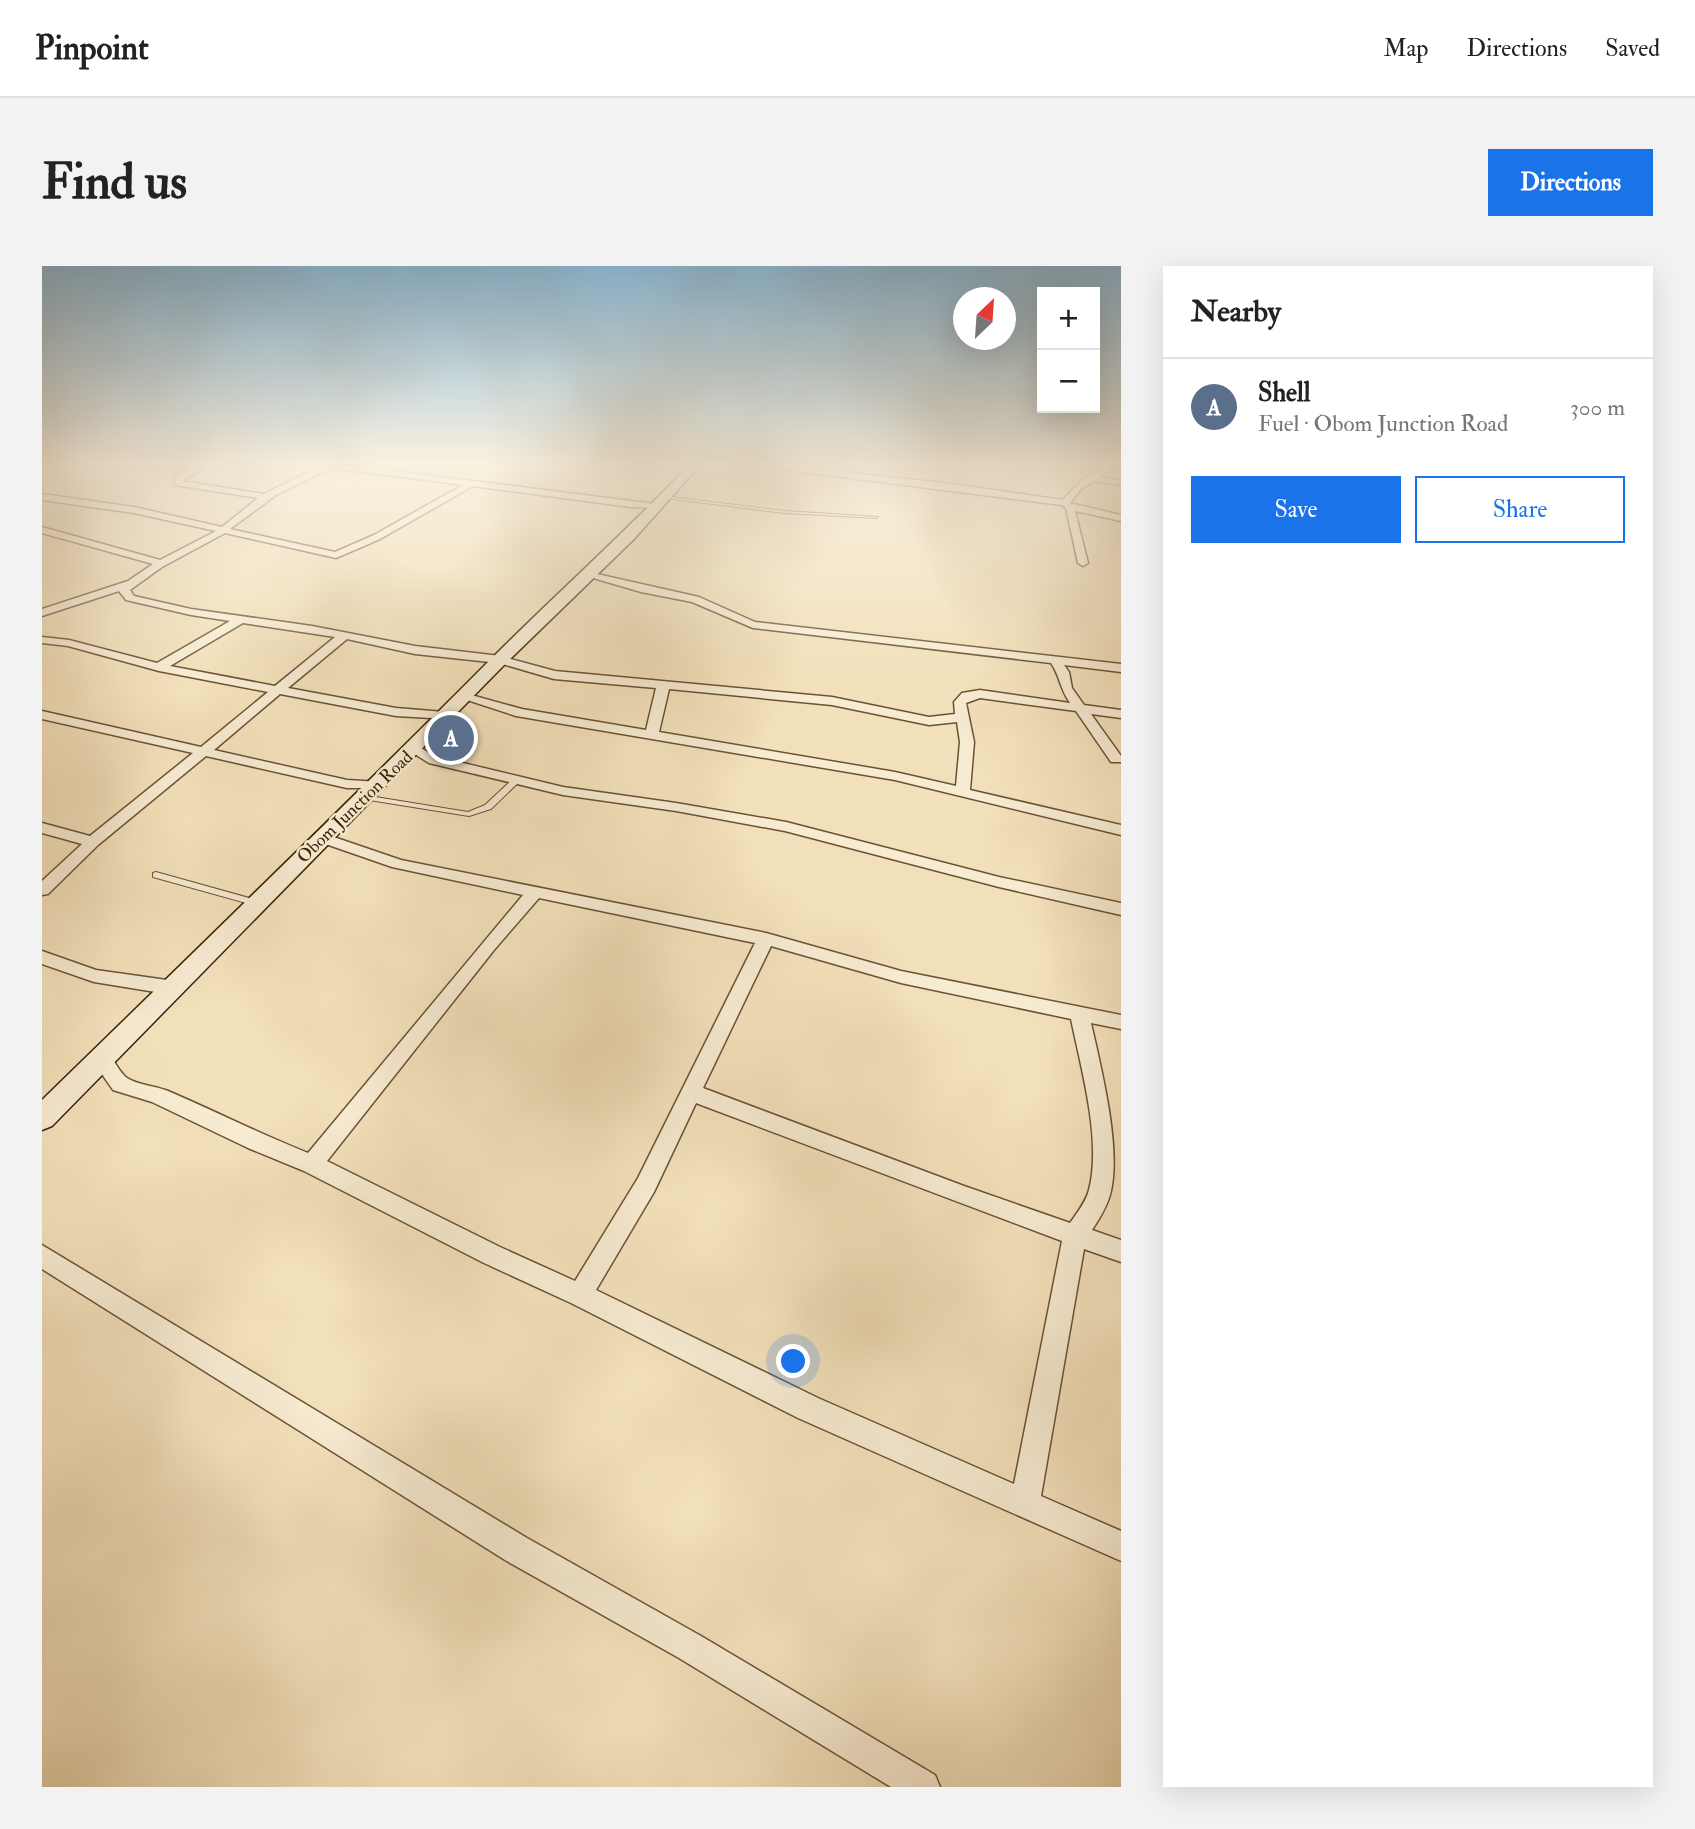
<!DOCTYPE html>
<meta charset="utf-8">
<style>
body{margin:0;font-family:"IM FELL Double Pica",serif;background:#f2f2f2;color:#222}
.controls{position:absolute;right:21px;top:21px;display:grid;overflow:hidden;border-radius:0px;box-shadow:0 7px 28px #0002}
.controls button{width:63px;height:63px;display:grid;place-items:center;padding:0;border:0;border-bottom:2px solid #e0e0e0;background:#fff;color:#222;font:35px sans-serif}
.compass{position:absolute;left:911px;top:21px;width:63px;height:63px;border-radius:50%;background:#fff;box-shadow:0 7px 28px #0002;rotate:25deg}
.you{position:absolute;left:752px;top:1096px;width:24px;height:24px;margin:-18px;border:5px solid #fff;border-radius:50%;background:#1a73e8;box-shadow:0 0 0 10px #1a73e833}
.badge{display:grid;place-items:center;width:46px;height:46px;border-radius:50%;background:#1a73e8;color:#fff;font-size:23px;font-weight:700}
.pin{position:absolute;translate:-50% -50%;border:4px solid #fff;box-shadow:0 2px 7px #0006}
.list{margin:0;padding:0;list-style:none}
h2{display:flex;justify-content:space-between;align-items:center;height:91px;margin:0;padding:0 28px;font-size:30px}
h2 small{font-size:23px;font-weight:400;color:#767676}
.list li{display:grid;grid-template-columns:46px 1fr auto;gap:21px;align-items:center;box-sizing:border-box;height:98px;padding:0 28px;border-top:2px solid #e0e0e0}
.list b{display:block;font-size:26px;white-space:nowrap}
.list p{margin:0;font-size:23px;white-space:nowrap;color:#767676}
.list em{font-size:23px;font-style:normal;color:#767676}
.actions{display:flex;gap:14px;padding:21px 28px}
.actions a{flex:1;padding:16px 0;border:2px solid #1a73e8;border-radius:0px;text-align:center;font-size:24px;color:#1a73e8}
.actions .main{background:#1a73e8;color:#fff}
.map{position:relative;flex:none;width:1079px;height:1521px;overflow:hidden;border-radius:0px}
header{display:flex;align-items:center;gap:42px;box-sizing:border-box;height:98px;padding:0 35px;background:#fff;border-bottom:2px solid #e0e0e0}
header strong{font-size:33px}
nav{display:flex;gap:38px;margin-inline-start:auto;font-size:24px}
.intro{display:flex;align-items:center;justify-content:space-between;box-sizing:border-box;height:168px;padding:0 42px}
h1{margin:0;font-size:49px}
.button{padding:18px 32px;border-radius:0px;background:#1a73e8;color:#fff;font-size:24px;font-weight:700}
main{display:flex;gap:42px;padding:0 42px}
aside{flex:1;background:#fff;border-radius:0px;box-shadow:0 7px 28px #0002}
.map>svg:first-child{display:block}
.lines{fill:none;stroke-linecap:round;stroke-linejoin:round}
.lane-casing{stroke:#6b5234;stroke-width:2}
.street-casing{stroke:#6b5234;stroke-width:3}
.secondary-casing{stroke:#3e2207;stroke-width:3}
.lane{fill:#f7ebd2;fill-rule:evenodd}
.street{fill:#f7ebd2;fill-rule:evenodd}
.secondary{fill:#f7ebd2;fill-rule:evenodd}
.labels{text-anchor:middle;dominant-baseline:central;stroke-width:5;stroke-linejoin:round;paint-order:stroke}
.far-street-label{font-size:18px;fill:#3e2207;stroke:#f7ebd2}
</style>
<header>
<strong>Pinpoint</strong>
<nav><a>Map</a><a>Directions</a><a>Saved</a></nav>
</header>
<div class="intro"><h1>Find us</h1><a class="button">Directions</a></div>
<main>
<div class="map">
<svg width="1079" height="1521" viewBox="0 0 1079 1521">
<rect width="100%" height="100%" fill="#f2e0ba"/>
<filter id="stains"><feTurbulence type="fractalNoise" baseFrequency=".00286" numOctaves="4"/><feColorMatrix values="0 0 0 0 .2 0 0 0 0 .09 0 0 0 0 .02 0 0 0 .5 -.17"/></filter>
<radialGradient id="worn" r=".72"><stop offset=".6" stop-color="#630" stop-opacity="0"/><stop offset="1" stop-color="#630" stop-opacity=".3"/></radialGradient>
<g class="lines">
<g class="lane-casing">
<g id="lane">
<path d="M621 230 743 245 836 251 834 252 743 247 623 232Z"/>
<path d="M472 512H478L479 514 449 543 427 550 321 533 317 531 321 529 426 546 443 539Z"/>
<path d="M114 606 218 635 219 637 215 640 111 611V607Z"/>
</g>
</g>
<g class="street-casing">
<g id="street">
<path d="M156 199H167L140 215 222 228 280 199H305L621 239 617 242 589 241 431 220 338 273 294 292 183 267 120 301 88 324 92 330 149 343 270 360 373 380 458 390 513 405 790 431 887 451 913 448 912 436 920 427 938 424 1028 437C1018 423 1018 410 1009 397L711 362 650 336 599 326 541 309 546 306 657 331 713 356 1079 398V406L1022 399 1027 406 1030 422 1042 439 1079 444V452L1049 448 1079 490V496H1069L1034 445 938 432 924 437 932 476 928 524 1079 559V569L853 514 474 450 416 431 422 427 480 443 604 464 614 422 512 413 457 397 373 388 305 373 246 422 354 442 402 446 407 447V453L354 450 238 428 172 484 305 514 339 516 341 519 339 522H305L164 490 56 579 6 628 0 629V615L40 578 0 567V557L48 570 151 487 0 453V445L159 481 226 426 117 405 26 380 0 377V371L27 374 115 397 188 355 149 349 84 334 77 325 0 350V343L86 315 111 298 0 267V261L118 294 174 265 92 247 0 234V228L92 241 180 261 216 232 133 219V211ZM290 202 421 219 332 269 293 286 188 263 234 229ZM201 357 293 371 233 420 128 400ZM627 423 790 439 887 459 915 456 918 476 914 520 853 506 617 466Z"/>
<path d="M704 199H733L903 217 1021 234C1034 219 1054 199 1075 199L1058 211 1079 215V219L1052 215 1039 223 1028 237 1079 249V255L1033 245 1046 297 1041 300 1036 297 1024 242 1020 239Z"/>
<path d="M373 478 392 490 521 521 634 537 744 556 957 611 1079 637V649L957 621 743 565 634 545 521 529 387 497 368 485 366 482Z"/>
<path d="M280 567 359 594 724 667 859 705 1079 749V763L1049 757C1059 802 1079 880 1069 925 1066 939 1058 952 1050 964L1079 974V996L1042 983 999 1230 1079 1265V1295L756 1152 529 1037 442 997 262 905 206 882 110 836 71 824 50 794 53 789C72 783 72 802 85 812 95 819 114 820 126 825 173 845 218 868 266 887L481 629 350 601 275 575 272 572 275 569ZM497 632 713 677 596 912 533 1015 458 981 285 895 452 684ZM729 680 859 717 1029 753C1039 802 1060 874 1047 924 1044 936 1035 947 1028 957L922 920 661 822ZM654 837 1020 975 972 1218 776 1132 554 1024 612 926Z"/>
<path d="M0 685 54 704 132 715 139 717 141 722 139 727 132 729 52 716 0 698Z"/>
<path d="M0 979 485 1272 659 1370 893 1509 898 1521H849L637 1392 463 1294 0 1003Z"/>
</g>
</g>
<g class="secondary-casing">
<path id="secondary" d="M647 199H658L592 273 464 397 10 860 0 864V834C151 687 302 541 450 392 515 327 584 266 647 199Z"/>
</g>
<use href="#lane" class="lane"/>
<use href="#street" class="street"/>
<use href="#secondary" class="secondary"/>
</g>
<linearGradient id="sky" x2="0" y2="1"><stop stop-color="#89b7d4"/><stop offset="0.48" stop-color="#f9f1e0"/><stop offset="1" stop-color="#f9f1e0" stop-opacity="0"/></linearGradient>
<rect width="1079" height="412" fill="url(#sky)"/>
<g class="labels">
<g class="far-street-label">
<text transform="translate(313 541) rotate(-44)">Obom Junction Road</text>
</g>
</g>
<rect width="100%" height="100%" filter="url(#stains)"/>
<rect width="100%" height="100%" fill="url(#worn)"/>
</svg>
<div class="controls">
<button>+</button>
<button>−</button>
</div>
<svg class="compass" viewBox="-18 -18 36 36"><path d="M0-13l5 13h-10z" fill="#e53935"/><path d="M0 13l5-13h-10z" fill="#767676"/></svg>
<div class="you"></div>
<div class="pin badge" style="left:409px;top:472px;background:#5c6f8a">A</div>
</div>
<aside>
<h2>Nearby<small></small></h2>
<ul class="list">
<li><span class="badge" style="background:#5c6f8a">A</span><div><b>Shell</b><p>Fuel · Obom Junction Road</p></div><em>300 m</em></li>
</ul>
<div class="actions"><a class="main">Save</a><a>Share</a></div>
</aside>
</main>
